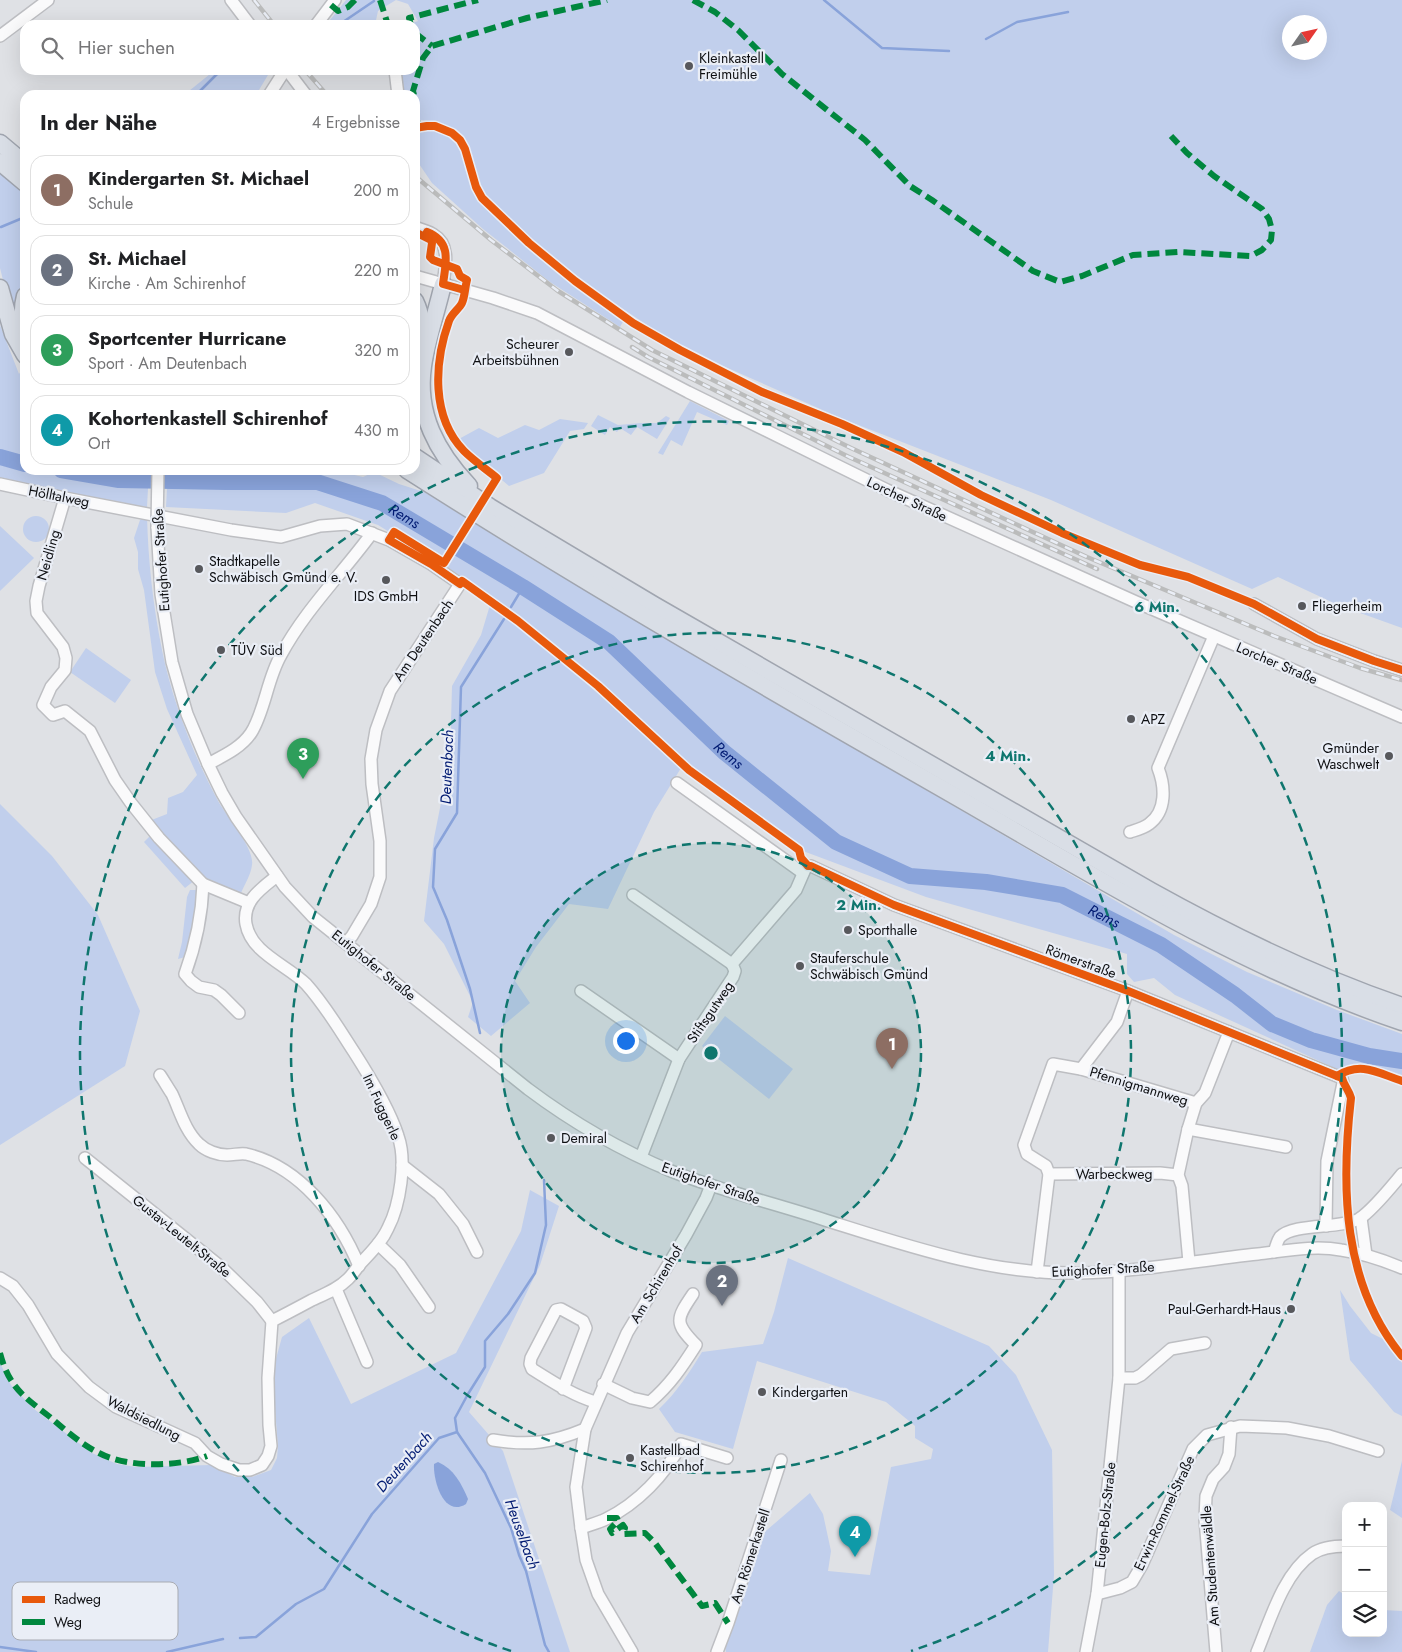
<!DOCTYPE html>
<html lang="de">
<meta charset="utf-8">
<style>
body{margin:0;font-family:Jost,sans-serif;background:#f6f6f6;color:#202124}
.controls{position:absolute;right:15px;bottom:15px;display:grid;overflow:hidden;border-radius:10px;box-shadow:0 5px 20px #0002}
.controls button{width:45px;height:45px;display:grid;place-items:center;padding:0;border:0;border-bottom:1px solid #e0e0e0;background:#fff;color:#202124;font:25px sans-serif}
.compass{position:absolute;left:1282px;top:15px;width:45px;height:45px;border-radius:50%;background:#fff;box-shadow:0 5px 20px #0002;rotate:56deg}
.you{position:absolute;left:625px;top:1040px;width:18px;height:18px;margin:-12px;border:4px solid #fff;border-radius:50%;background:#1a73e8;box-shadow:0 0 0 8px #1a73e833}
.badge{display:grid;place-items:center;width:32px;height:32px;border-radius:50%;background:#57585c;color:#fff;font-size:16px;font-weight:700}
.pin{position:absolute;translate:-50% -41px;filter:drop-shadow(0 1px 2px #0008)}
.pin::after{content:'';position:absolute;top:26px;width:18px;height:15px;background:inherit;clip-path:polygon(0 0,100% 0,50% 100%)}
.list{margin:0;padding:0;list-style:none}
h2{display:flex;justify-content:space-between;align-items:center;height:65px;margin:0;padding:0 20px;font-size:21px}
h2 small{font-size:16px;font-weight:400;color:#757577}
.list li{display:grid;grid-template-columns:32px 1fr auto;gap:15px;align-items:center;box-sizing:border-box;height:70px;margin:0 10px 10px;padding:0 10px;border:1px solid #e0e0e0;border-radius:15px}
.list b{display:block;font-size:19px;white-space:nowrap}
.list p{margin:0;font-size:16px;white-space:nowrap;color:#757577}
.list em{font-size:16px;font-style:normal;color:#757577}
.icon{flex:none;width:28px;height:28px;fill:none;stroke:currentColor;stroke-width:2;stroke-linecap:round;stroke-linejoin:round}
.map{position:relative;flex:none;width:1402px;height:1652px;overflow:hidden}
.search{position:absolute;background:#fff;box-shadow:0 5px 20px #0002;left:20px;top:20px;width:400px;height:55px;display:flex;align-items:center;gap:12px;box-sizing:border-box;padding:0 18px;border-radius:15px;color:#757577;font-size:19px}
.panel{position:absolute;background:#fff;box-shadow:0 5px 20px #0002;left:20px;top:90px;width:400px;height:385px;border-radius:15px}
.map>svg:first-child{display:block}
.green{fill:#c1cfec;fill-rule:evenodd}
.water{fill:#89a3da}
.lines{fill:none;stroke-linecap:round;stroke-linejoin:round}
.stream{stroke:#89a3da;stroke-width:2.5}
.river{stroke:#89a3da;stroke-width:16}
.minor-casing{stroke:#bdbec2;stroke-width:14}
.highway-casing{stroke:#a0a5af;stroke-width:19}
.minor{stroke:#fafafb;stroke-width:11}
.highway{stroke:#d9dee6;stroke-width:16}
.rail-casing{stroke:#bbbcbc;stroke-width:4.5}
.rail{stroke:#eaeef6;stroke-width:2.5;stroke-dasharray:8;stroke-linecap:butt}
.minor-bridge-casing{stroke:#bdbec2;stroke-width:14;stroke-linecap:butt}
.minor-bridge{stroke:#fafafb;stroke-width:11}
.quiet{stroke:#00873e;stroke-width:6;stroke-dasharray:12 6;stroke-linecap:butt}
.cycleway-casing{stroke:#eaeef6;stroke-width:11}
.cycleway{stroke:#e8590c;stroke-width:8}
.ring{fill:none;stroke:#0f766e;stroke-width:2.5;stroke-dasharray:9 6}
.poi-dot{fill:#57585c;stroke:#eaeef6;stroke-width:2}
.labels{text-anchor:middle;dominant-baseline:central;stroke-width:4.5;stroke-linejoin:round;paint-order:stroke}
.poi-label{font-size:14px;fill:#0e0f12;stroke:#eaeef6;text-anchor:start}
.street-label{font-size:14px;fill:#0e0f12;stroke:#eaeef6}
.water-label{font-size:15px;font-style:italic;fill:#011a72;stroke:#eaeef6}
.key{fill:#eaeef6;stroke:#a8abb2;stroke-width:1}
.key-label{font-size:14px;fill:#0e0f12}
.centre{fill:#0f766e;stroke:#eaeef6;stroke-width:2.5}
.ring-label{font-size:15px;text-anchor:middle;font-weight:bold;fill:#0f766e;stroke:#eaeef6;stroke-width:4.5;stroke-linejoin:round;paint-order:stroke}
</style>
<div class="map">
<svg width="1402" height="1652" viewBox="0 0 1402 1652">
<rect width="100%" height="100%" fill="#dfe1e5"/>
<g class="green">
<path d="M346 0H1402V628L1338 605 1278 577 1252 589 1051 500 843 419 680 347 590 287 533 240 476 185 464 141 441 123 415 119V95H403L399 70H415V25H407L418 21 408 4 396 0 378 11 375 25H326ZM1290 22H1320V52H1290Z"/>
<path d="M215 70H271L256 95H184Z"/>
<path d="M427 129C480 132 460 172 482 200 496 220 515 235 534 251 563 275 594 297 624 320L620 327 550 282 483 229 432 183 415 158V137L419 133Z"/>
<path d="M0 174 25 194V287L22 292 25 346 11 312 0 268Z"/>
<path d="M0 325 19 374 25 365V470H149L147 507 56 493 0 479Z"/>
<path d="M690 401 729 421 727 425 697 412 682 446 671 440 663 455 658 453Z"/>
<path d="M598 415 618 425 641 423H657L666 416 670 418 657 439 637 427 631 435 620 428 617 432 610 427 605 435 591 426Z"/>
<path d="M560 419 588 423 584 429 570 431 544 473 509 486 463 447 457 440 479 428 498 438 525 425 539 430Z"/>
<path d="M168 470H333L363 477 374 472 399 484 424 492 530 558 1174 935 1247 972 1337 1010 1402 1034V1075L1360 1064 1339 1070 1175 995 1154 978 1134 982 1127 974V954L926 897 803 851 685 762 599 683 519 617 459 575 378 525 315 503 286 513 166 507Z"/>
<path d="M147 515C148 560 153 606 162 650 172 700 193 754 217 799 225 815 255 848 252 865 251 874 245 884 241 893L217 889 202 880 149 821 167 814 168 798 183 792 197 775 167 709 155 672 144 590 138 569V552L134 538 140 520Z"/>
<circle cx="36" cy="529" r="13"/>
<path d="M0 526 34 558 0 591Z"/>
<path d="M490 605 556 656 681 768 654 812 608 909 569 904 536 947 515 981 530 1003 491 1036 468 1017 473 1002 444 944 424 921 434 838 450 758 452 686 481 635Z"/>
<path d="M86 648 131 680 115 703 70 672Z"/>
<path d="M0 804 52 856 98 915 140 1011 125 1066 0 1145Z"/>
<path d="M153 833 195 880 185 888 144 842Z"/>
<path d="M190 890H200L189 956 178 959 182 942 187 897Z"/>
<path d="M725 1016 793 1069 769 1099 702 1046Z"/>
<path d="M530 1190 559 1206 540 1265 469 1412 503 1451 570 1652H0V1363L11 1385 34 1409 92 1453 117 1464 136 1467 211 1465 235 1477H252L271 1470 277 1458 278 1446 272 1373 282 1337 309 1318 351 1404 456 1353 521 1231Z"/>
<path d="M788 1258 989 1346 1016 1375 1052 1450 1054 1575 1048 1652H726L725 1645 760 1536 810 1493 823 1514 831 1551 828 1571 870 1575 891 1467 931 1459 933 1449 915 1438V1426L886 1402 757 1361 733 1449 675 1432 659 1409C677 1392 689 1373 702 1352L763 1344 774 1312Z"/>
<path d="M1340 1290 1350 1306 1371 1333 1385 1340 1402 1363V1416L1394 1412 1350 1360Z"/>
<path d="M1402 1461V1518L1390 1510Z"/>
<path d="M1339 1591 1346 1596V1633H1383V1610L1402 1611V1652H1310L1327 1605Z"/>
</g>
<path class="water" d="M438 1462C454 1469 461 1483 468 1499L466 1504C444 1518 433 1481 434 1464Z"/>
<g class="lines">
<g class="stream">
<path d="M824 0 882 48 949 51"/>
<path d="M334 25 340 24 374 1"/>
<path d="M986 39 1017 22 1068 12"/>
<path d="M196 95 216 75 225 70"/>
<path d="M1 227 25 217"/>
<path d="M511 607 523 587"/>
<path d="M480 1033 470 989 447 920 433 887 435 849 457 813 461 687 504 619"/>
<path d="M457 1432 485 1473 511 1528 519 1555 526 1571 545 1645 549 1652"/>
<path d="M240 1638 256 1637 296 1604 324 1589 372 1514 439 1438 457 1432 455 1418 468 1394 485 1367V1341L508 1314 535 1273 546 1225 544 1180"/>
<path d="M0 1647 36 1652"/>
<path d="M167 1652 223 1639"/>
</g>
<g class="river">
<path d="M0 457 25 464"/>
<path id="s1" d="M61 470 119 480 226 482H317L382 503 523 587 609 642 724 752 836 842 910 876 986 882 1062 895 1161 945 1235 995 1272 1024 1311 1040 1369 1056 1402 1061"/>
</g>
<g class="minor-casing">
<g id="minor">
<path d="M231 0 250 25"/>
<path d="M316 25 335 0"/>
<path d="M0 36 48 0"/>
<path d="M287 70 306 95"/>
<path d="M395 70 398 95"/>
<path d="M269 95 285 70"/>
<path d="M415 227C421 230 429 231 434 235 451 245 445 268 443 284"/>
<path d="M415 276 493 298 537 313 688 392 887 490 1136 602 1402 717"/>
<path d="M0 484 65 498 231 530 281 537 320 526 347 524 389 540 431 564 460 584 390 691 376 730 371 759 372 784 380 841V877L371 904 352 936 346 943"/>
<path d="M65 498 39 586 36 601 37 613 63 647 66 658 65 670 51 687 43 705 53 715 65 711 90 731 115 780 131 803 159 838 203 884 249 903"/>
<path d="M157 527 161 594 172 662 187 714 208 764 222 793 236 817 285 887 313 917 528 1089C572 1122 620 1150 671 1171 721 1191 774 1203 825 1220 908 1246 991 1275 1080 1273 1139 1272 1199 1260 1258 1254 1285 1251 1314 1245 1341 1250 1362 1253 1383 1260 1402 1268"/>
<path d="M1254 604 1317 639 1374 661 1402 670"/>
<path d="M208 764C223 756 241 748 251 733 265 711 267 679 281 655 305 610 342 574 372 533"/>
<path d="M677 783 803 873"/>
<path d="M1130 832C1136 830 1144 828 1149 824 1167 811 1165 786 1158 768L1214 636"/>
<path d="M203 884C202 916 196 944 185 974L191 981 199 987 214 990 221 995 239 1013"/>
<path d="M633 895 732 964 796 890 806 867 811 866 894 905 1128 991 1337 1076 1342 1078 1343 1083 1327 1161 1326 1226"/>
<path d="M581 991 679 1059"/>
<path d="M1081 1069 1196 1103"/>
<path d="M160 1075C164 1081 168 1088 172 1094 180 1111 185 1131 199 1144 206 1151 218 1155 227 1155 234 1155 240 1153 246 1154 299 1166 339 1217 359 1266"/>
<path d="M1188 1129 1286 1147"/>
<path d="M641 1157 679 1059 733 977 735 971 732 964"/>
<path d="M85 1158 221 1267 257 1302 272 1321"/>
<path d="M402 1165 439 1194 463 1224 477 1252"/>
<path d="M1049 1174 1160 1173 1178 1175"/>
<path d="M1361 1218 1366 1255"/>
<path d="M378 1244 400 1265 429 1307"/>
<path d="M1274 1252C1276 1247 1277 1241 1280 1237 1294 1223 1340 1229 1359 1219 1370 1212 1393 1185 1402 1174"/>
<path d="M1189 1262 1182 1186 1178 1175 1188 1129 1196 1103 1205 1093 1229 1032"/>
<path d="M1037 1272 1049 1174 1046 1166 1027 1154 1024 1145 1053 1064 1081 1069 1117 1022 1128 991"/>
<path d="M0 1278 13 1286 28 1305 57 1354 89 1387 116 1407 195 1443 207 1456 221 1464 239 1470H250L262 1465 268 1456 271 1446 269 1425 268 1378 272 1321C286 1314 299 1307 312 1300 325 1294 338 1289 348 1279 353 1274 356 1269 360 1264 370 1253 382 1242 388 1228 400 1205 407 1161 398 1136 389 1108 370 1077 354 1052 339 1029 325 1005 306 984 287 965 251 953 246 924 242 901 262 888 277 876"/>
<path d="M336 1289 367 1362"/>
<path d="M1119 1378H1135L1141 1375 1171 1349 1205 1343"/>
<path d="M603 1384 632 1398 650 1402C670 1385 682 1367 696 1345 674 1323 676 1319 693 1294"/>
<path d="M563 1389 586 1328 583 1321 561 1309 556 1310 531 1358 530 1364 532 1369C553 1382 572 1395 595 1402"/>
<path d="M493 1440C529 1446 551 1443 585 1429"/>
<path d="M581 1528C589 1525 598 1523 606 1519 638 1503 665 1475 681 1444L727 1458"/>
<path d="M1097 1594 1120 1588 1132 1582 1142 1565 1193 1449 1207 1435 1240 1426 1287 1428 1329 1436 1378 1451"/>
<path d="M632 1652 598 1594 586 1560 581 1528 576 1487 585 1429 627 1333 686 1235 706 1198 711 1185"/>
<path d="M717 1652 728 1623 781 1460"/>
<path d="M1086 1652 1097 1594 1119 1378V1270"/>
<path d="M1216 1652 1205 1519 1206 1496 1213 1479 1224 1467 1229 1454 1231 1427"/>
<path d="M1257 1652C1270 1621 1283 1574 1312 1554 1322 1547 1334 1546 1346 1546"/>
</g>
</g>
<g class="highway-casing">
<g id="highway">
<path d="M0 143 25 164"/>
<path d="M0 162 25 183"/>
<path d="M443 284C437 311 427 338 423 366 416 414 437 452 469 486"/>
<path d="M0 288 13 334 25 355"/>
<path d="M25 296C22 307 22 317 25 329"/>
<path d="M415 301C422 315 422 327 418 342"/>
<path d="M415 457 490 507 654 605 1151 891C1232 936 1314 976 1402 1006"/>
<path d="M407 470C584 583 766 688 948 792 1096 877 1240 967 1402 1022"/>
</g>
</g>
<use href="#minor" class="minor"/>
<use href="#highway" class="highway"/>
<g class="rail-casing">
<g id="rail">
<path d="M254 0 274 25"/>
<path d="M305 70 327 95"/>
<path d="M415 176 491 240 558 291 652 350 851 448 1087 557 1274 636 1360 668 1402 680"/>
<path d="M632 347 648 357 849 457 1097 569"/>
</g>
</g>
<use href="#rail" class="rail"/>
<g class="minor-bridge-casing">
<path id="minor-bridge" d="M157 527 158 470"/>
</g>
<use href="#minor-bridge" class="minor-bridge"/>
<g class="quiet">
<path d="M380 0 388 25"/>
<path d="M693 0 715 12 738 30 782 74 865 140 910 186 932 200 1033 271 1060 282 1082 276 1133 255 1178 252 1251 256 1262 250 1271 240 1272 230 1269 219 1262 209 1214 176 1187 153 1171 136"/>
<path d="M331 5 338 11 348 7 355 0"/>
<path d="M411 25 409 18 478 0"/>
<path d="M415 33 432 46"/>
<path d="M414 95 413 91 423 58 432 46 527 18 607 0"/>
<path d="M415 103 418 127"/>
<path d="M0 1353C9 1387 23 1396 50 1417 65 1430 81 1444 99 1453 127 1468 178 1467 207 1456"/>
<path d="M607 1518H617L618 1521 610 1529 612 1533 623 1525 625 1528 623 1534 645 1533 655 1543 702 1606 715 1603 728 1623"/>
</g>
<g class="cycleway-casing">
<g id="cycleway">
<path d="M415 128 427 126H435L452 133 460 140 465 149 476 187 482 198 529 243 575 281 633 323 680 350 762 392 842 424 903 452 981 495 1062 533 1140 565 1188 577 1254 604 1317 639 1374 661 1402 670"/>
<path d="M415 232 431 240 432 243 430 257 433 260 457 269 460 276 467 280C465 287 465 296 462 303 459 309 451 314 449 321 434 363 431 417 464 451 474 461 486 469 497 478L444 563 394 532 389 540 431 564 460 584 462 581 518 621 598 686 689 770 799 850 801 858 808 866H811L894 905 1128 991 1342 1078C1344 1086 1349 1090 1351 1098 1341 1186 1342 1284 1402 1356"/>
<path d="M427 232C452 242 446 262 443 284L464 290"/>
<path d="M1337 1076C1361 1061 1378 1073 1402 1081"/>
</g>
</g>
<use href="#cycleway" class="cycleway"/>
</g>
<circle cx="711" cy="1053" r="210" fill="#0f766e" fill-opacity=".12"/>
<g class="ring">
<circle cx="711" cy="1053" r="210"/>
<circle cx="711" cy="1053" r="420"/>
<path d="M511 1651A631 631 0 1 1 911 1651"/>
</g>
<g class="poi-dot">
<circle cx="689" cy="66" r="5"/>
<circle cx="569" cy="352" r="5"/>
<circle cx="199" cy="569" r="5"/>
<circle cx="386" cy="580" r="5"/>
<circle cx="1302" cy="606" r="5"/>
<circle cx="221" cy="650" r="5"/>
<circle cx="1131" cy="719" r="5"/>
<circle cx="1389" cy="756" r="5"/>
<circle cx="848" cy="930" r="5"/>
<circle cx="800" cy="966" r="5"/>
<circle cx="551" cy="1138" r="5"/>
<circle cx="1291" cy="1309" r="5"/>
<circle cx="762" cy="1392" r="5"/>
<circle cx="630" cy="1458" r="5"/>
</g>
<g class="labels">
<g class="poi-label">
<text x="699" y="58">Kleinkastell<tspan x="699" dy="16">Freimühle</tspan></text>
<text x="559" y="344" text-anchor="end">Scheurer<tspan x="559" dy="16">Arbeitsbühnen</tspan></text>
<text x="209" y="561">Stadtkapelle<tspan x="209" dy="16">Schwäbisch Gmünd e. V.</tspan></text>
<text x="386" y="596" text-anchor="middle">IDS GmbH</text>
<text x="1312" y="606">Fliegerheim</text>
<text x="231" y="650">TÜV Süd</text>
<text x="1141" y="719">APZ</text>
<text x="1379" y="748" text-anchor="end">Gmünder<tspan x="1379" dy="16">Waschwelt</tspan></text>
<text x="858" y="930">Sporthalle</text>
<text x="810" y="958">Stauferschule<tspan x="810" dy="16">Schwäbisch Gmünd</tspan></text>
<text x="561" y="1138">Demiral</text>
<text x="1281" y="1309" text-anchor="end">Paul-Gerhardt-Haus</text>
<text x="772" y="1392">Kindergarten</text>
<text x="640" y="1450">Kastellbad<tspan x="640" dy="16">Schirenhof</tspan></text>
</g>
<g class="street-label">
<text transform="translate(59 496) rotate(11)">Hölltalweg</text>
<text transform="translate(907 499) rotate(25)">Lorcher Straße</text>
<text transform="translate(48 555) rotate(-74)">Neidling</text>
<text transform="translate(161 560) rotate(-94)">Eutighofer Straße</text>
<text transform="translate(423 640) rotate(-56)">Am Deutenbach</text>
<text transform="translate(1277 663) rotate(23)">Lorcher Straße</text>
<text transform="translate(1081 961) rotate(20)">Römerstraße</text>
<text transform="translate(374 965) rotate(39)">Eutighofer Straße</text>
<text transform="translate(710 1012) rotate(-56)">Stiftsgutweg</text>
<text transform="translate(1139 1086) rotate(17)">Pfennigmannweg</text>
<text transform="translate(382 1107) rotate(65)">Im Fuggerle</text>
<text x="1114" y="1174">Warbeckweg</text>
<text transform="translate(711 1183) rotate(19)">Eutighofer Straße</text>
<text transform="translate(182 1236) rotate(39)">Gustav-Leutelt-Straße</text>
<text transform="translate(1103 1269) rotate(-3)">Eutighofer Straße</text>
<text transform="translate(656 1284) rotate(-59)">Am Schirenhof</text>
<text transform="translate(144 1418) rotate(27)">Waldsiedlung</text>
<text transform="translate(1164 1513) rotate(-65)">Erwin-Rommel-Straße</text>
<text transform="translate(1105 1515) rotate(-84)">Eugen-Bolz-Straße</text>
<text transform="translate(750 1556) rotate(-72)">Am Römerkastell</text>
<text transform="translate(1210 1566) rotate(-94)">Am Studentenwäldle</text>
</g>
<g class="water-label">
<text stroke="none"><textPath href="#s1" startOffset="351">Rems</textPath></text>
<text stroke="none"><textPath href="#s1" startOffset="756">Rems</textPath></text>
<text transform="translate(447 767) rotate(-88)">Deutenbach</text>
<text stroke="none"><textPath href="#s1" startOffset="1176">Rems</textPath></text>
<text transform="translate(404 1462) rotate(-48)">Deutenbach</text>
<text transform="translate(522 1534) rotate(70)">Heuselbach</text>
</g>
</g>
<rect x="12" y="1582" width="166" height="58" rx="8" class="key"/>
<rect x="22" y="1596" width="23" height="7" fill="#e8590c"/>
<rect x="22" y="1619" width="23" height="6" fill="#00873e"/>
<g class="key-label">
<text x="54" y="1604">Radweg</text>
<text x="54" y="1627">Weg</text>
</g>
<circle cx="711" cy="1053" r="8" class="centre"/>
<g class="ring-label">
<text x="1157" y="612">6 Min.</text>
<text x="1008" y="761">4 Min.</text>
<text x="859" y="910">2 Min.</text>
</g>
</svg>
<div class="controls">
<button>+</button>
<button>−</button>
<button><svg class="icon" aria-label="layers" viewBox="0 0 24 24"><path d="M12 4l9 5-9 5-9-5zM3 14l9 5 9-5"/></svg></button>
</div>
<svg class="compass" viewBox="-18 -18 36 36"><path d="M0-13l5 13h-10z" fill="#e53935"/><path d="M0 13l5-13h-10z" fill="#757577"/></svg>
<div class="you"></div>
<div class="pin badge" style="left:892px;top:1069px;background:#8d6e63">1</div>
<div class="pin badge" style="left:722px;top:1306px;background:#6b7280">2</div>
<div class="pin badge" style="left:303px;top:779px;background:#2e9e5b">3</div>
<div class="pin badge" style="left:855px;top:1557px;background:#0f9aa8">4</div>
<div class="search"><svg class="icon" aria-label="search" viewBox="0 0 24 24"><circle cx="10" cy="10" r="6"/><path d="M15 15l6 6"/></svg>Hier suchen</div>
<section class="panel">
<h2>In der Nähe<small>4 Ergebnisse</small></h2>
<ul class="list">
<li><span class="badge" style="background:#8d6e63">1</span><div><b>Kindergarten St. Michael</b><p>Schule</p></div><em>200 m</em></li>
<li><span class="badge" style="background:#6b7280">2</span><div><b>St. Michael</b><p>Kirche · Am Schirenhof</p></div><em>220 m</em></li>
<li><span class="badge" style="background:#2e9e5b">3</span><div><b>Sportcenter Hurricane</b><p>Sport · Am Deutenbach</p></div><em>320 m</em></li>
<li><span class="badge" style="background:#0f9aa8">4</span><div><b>Kohortenkastell Schirenhof</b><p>Ort</p></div><em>430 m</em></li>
</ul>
</section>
</div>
